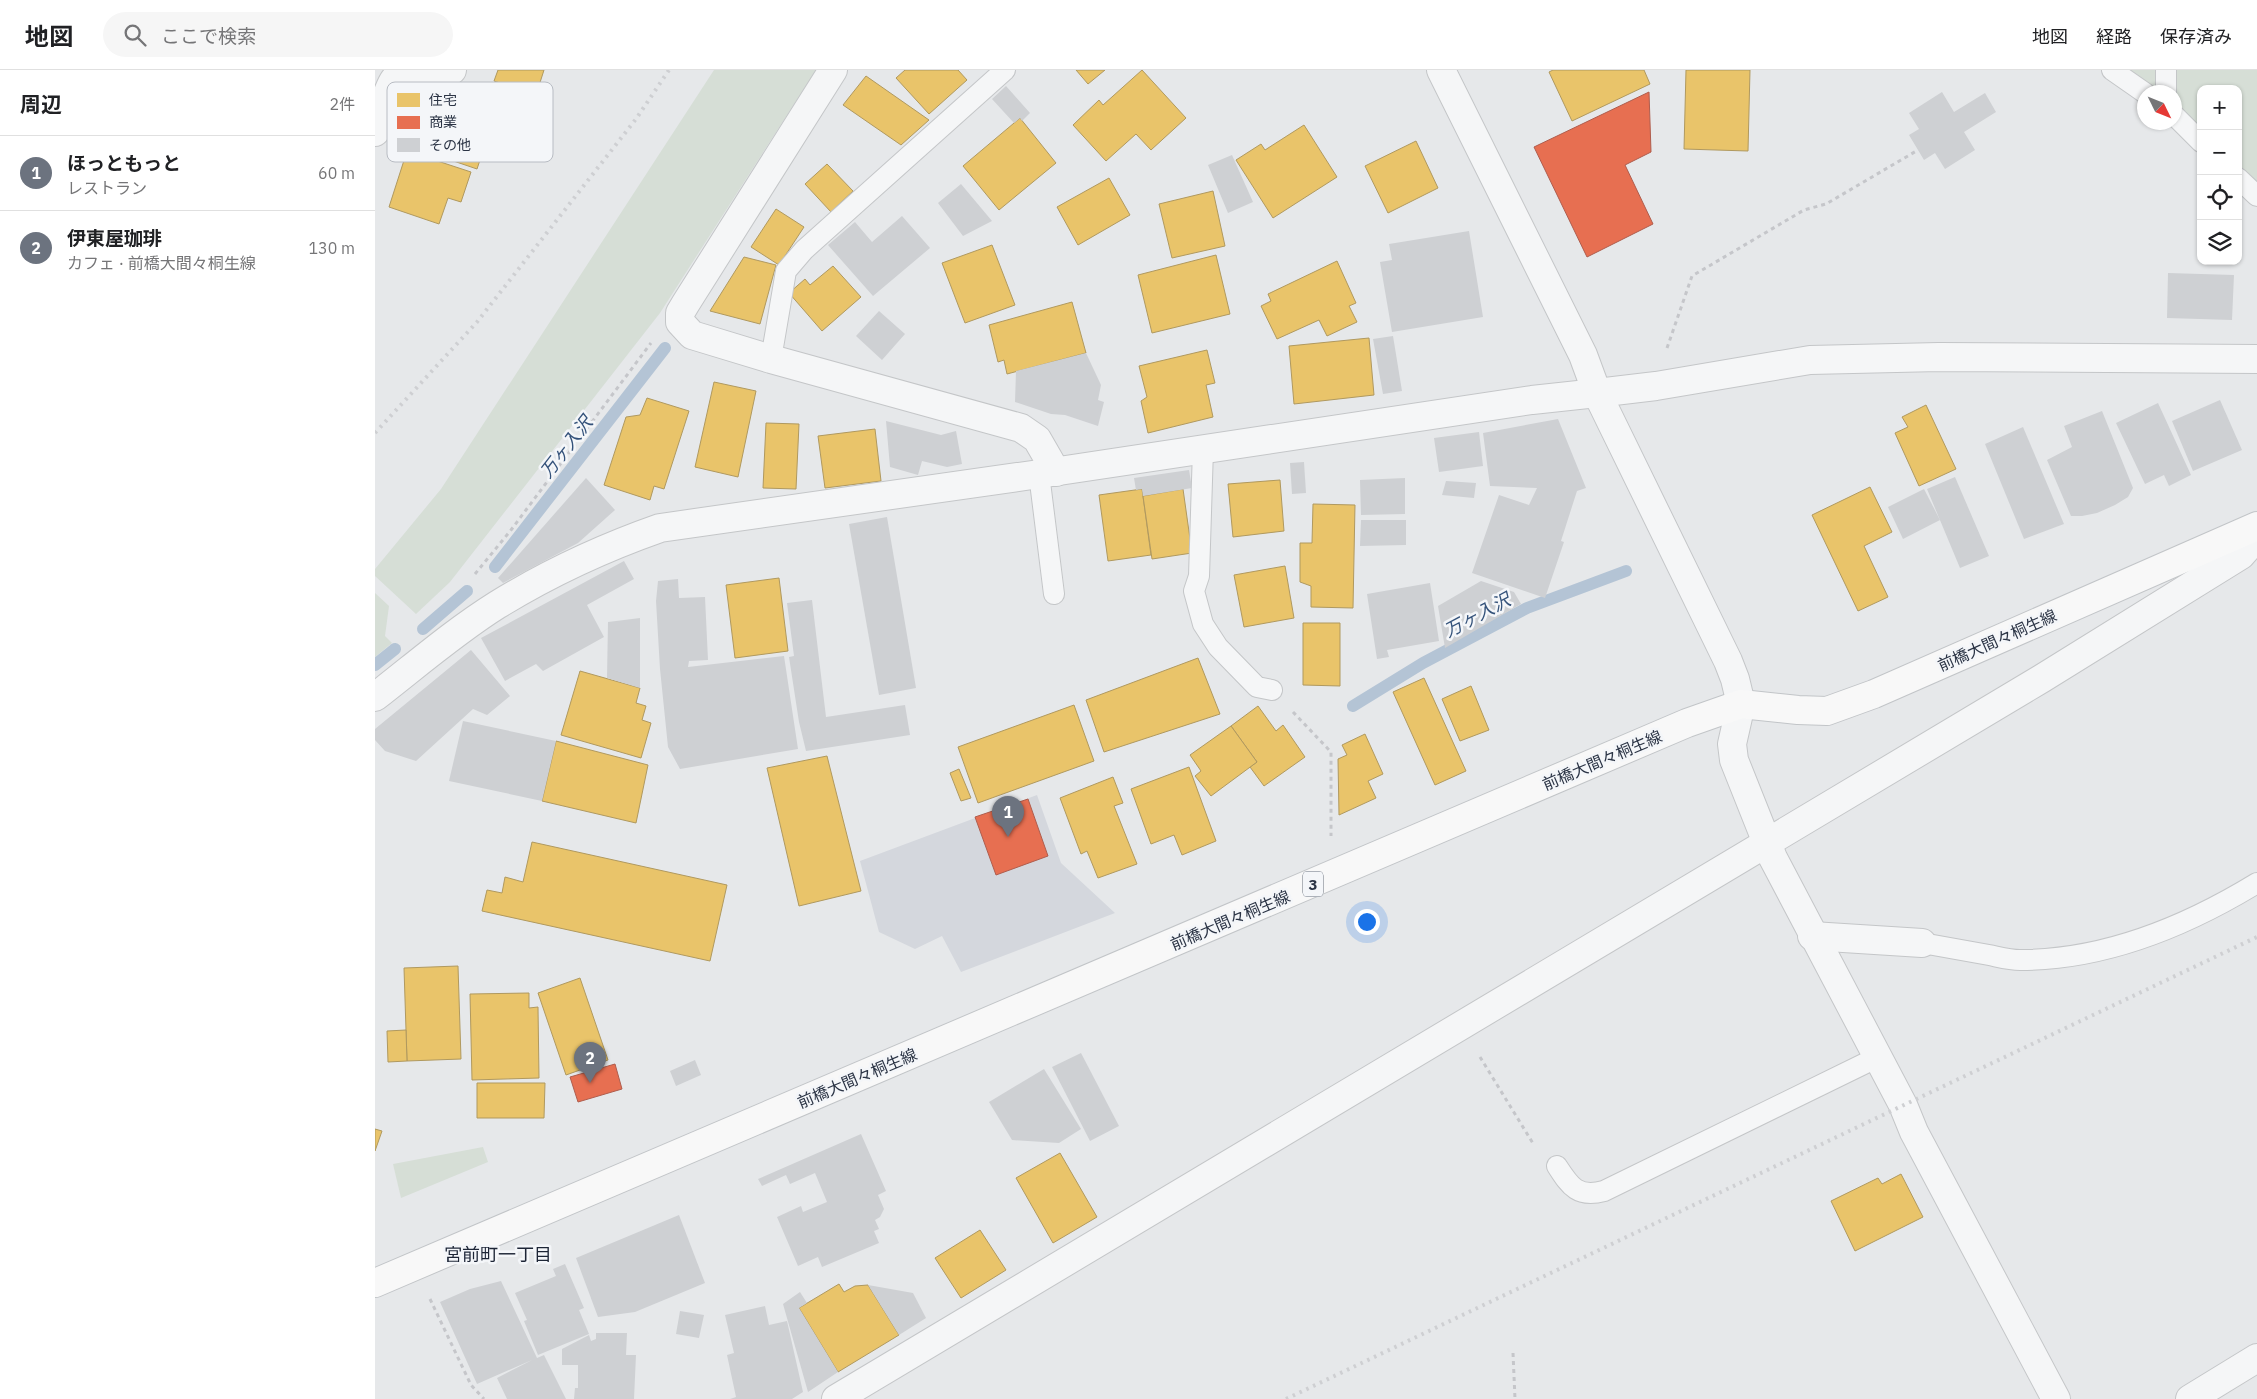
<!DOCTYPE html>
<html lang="ja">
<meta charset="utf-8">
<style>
body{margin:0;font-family:"IBM Plex Sans","Noto Sans JP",sans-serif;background:#f6f6f6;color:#202124}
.controls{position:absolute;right:15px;top:15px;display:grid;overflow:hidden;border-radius:10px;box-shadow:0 1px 4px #0004}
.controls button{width:45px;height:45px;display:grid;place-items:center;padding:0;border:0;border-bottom:1px solid #e0e0e0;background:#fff;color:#202124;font:25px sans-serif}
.compass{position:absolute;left:1762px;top:15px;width:45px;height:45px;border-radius:50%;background:#fff;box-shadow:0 1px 4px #0004;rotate:133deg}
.you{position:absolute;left:991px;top:851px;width:18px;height:18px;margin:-12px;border:4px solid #fff;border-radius:50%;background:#1a73e8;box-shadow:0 0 0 8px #1a73e833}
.badge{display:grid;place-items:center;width:32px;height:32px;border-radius:50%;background:#6c737f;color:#fff;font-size:16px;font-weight:700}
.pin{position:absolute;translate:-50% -41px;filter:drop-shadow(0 1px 2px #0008)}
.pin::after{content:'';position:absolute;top:26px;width:18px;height:15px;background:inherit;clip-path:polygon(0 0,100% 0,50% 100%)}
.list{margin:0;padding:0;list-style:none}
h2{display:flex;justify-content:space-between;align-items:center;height:65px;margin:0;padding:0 20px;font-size:21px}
h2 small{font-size:16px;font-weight:400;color:#757577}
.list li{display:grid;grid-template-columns:32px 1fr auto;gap:15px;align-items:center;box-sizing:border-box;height:75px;padding:0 20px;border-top:1px solid #e0e0e0}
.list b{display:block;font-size:19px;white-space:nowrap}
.list p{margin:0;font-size:16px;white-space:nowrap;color:#757577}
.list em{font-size:16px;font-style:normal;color:#757577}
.icon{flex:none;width:28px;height:28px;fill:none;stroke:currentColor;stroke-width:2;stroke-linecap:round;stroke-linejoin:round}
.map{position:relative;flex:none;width:1882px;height:1329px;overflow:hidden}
header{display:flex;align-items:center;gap:30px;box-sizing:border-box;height:70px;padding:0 25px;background:#fff;border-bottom:1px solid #e0e0e0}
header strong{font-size:24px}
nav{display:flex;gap:28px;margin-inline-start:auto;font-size:18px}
.search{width:350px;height:45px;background:#f6f6f6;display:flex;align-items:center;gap:12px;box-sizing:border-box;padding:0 18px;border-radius:28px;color:#757577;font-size:19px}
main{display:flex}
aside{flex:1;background:#fff}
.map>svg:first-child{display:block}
.built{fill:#d4d7dd}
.green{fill:#d6ded6}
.homes{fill:#e9c46a;stroke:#b0995f}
.shops{fill:#e76f51;stroke:#af5d4d}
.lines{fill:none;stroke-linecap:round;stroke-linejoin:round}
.stream{stroke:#b4c4d5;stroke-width:12}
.building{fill:#ced0d3}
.service-casing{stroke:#c4c6c8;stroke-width:22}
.minor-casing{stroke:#c4c6c8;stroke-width:30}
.tertiary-casing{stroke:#c4c6c8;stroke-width:30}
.primary-casing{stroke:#c2c5c8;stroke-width:30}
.path{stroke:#c5c6ca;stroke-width:3;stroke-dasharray:4 4;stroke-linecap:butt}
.service{stroke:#f5f6f7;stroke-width:20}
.minor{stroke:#f5f6f7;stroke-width:28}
.tertiary{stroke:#f5f6f7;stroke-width:28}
.primary{stroke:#f8f8f8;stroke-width:28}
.rail{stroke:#cecfd2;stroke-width:4;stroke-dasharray:2.5 5;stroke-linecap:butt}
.labels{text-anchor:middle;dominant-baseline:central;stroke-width:5;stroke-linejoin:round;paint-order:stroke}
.shield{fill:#f4f6f9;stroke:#676e7b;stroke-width:1}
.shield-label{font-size:15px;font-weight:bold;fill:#2b3445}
.street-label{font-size:16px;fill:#2b3445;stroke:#f4f6f9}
.water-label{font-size:18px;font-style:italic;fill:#34527a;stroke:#f4f6f9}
.neighbourhood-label{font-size:18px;fill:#1d2536;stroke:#f4f6f9}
.key{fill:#f4f6f9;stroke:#b8bcc3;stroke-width:1}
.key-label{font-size:14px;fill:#2b3445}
</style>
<header>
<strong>地図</strong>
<div class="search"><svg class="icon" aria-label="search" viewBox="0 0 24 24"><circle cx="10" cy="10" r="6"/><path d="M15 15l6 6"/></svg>ここで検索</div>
<nav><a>地図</a><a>経路</a><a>保存済み</a></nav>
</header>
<main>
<aside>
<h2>周辺<small>2件</small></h2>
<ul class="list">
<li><span class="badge">1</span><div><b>ほっともっと</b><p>レストラン</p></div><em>60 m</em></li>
<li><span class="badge">2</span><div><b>伊東屋珈琲</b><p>カフェ · 前橋大間々桐生線</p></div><em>130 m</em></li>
</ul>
</aside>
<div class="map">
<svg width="1882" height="1329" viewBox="0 0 1882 1329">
<rect width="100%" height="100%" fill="#e6e8ea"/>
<path class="built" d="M662 725 686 793 740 843 586 902 567 866 540 879 504 862 485 791Z"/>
<g class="green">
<path d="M339 0H441L285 243 75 512 41 544 0 506V499L66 419Z"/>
<path d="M1754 0H1882V113L1863 96V19H1826V62L1800 38V22H1783Z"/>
<path d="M0 523 14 536 10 566 17 573 0 587Z"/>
<path d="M108 1077 113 1092 26 1128 18 1094Z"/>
</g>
<g class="homes">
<path d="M123 0H169L161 25 119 11Z"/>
<path d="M530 0H583L592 10 554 44 521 8Z"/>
<path d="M701 0H730L713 14Z"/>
<path d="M767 0 811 48 776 80 761 64 731 91 698 55 724 30 728 35Z"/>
<path d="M1178 0H1269L1275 14 1197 51 1174 2Z"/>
<path d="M1311 0H1375L1373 81 1309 79Z"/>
<path d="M491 6 554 50 526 75 468 35Z"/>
<path d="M73 29 133 48 123 76 111 72 102 99 55 83Z"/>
<path d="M645 48 681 93 624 140 588 96Z"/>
<path d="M929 55 962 107 898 148 861 90 886 74 890 80Z"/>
<path d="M1041 71 1063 118 1013 143 990 96Z"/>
<path d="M32 81 96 102 86 132 73 128 64 154 14 137Z"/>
<path d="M452 94 478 121 456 142 430 114Z"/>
<path d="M734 108 755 145 703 175 682 137Z"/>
<path d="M838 121 850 176 797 188 784 134Z"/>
<path d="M401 139 429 157 404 195 376 177Z"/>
<path d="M617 175 640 235 590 253 567 193Z"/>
<path d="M841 185 855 244 777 263 763 205Z"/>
<path d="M369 187 401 195 385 254 335 241Z"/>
<path d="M962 191 981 233 974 236 982 252 952 266 944 250 902 269 886 236 896 231 893 224Z"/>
<path d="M458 196 486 227 447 261 414 223 430 209 435 215Z"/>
<path d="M697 232 711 283 632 304 629 290 623 292 614 255Z"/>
<path d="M994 268 999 325 919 334 914 276Z"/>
<path d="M832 280 840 313 831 315 838 347 773 363 766 331 772 327 764 296Z"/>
<path d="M339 312 381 321 363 407 320 397Z"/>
<path d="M272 328 314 341 289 419 279 416 275 430 229 415 251 347 265 345Z"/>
<path d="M1551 335 1581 399 1544 416 1520 363 1533 357 1527 347Z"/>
<path d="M391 353 424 354 421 419 388 418Z"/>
<path d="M500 359 506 411 450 418 443 366Z"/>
<path d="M905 410 909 461 858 467 853 414Z"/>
<path d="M1495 417 1517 462 1489 476 1513 527 1483 541 1437 445Z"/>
<path d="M767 419 776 485 733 491 724 425Z"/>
<path d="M808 419 817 483 777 489 768 426Z"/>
<path d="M938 434 980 435 978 538 936 537V516L925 512V473H937Z"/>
<path d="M910 496 919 548 869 557 859 505Z"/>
<path d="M404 508 413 581 360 588 351 515Z"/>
<path d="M928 553H965V616L928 615Z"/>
<path d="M823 588 845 644 729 682 711 630Z"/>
<path d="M205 601 265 618 261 633 271 636 267 650 276 653 266 688 186 665Z"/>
<path d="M1049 608 1091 701 1060 715 1018 622Z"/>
<path d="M1096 616 1114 660 1085 671 1067 629Z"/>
<path d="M699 635 719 691 603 733 583 677Z"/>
<path d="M883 636 901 661 908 655 930 687 889 716 875 697 882 692 856 656Z"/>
<path d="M856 656 882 692 836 726 820 706 826 701 815 685Z"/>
<path d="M990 664 1008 704 993 711 1001 728 964 745 963 689 972 685 967 675Z"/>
<path d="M181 671 273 695 261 753 167 731Z"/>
<path d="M452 686 486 821 424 836 392 698Z"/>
<path d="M814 697 841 771 807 785 799 765 776 774 756 719Z"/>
<path d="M584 699 596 728 586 731 575 703Z"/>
<path d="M738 707 748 733 739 736 762 794 723 808 712 781 706 784 685 728Z"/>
<path d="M157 772 352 815 335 891 107 841 112 820 127 823 130 807 148 812Z"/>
<path d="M83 896 86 989 32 991 29 898Z"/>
<path d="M205 908 233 990 191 1005 163 923Z"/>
<path d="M154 923V938L163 937 164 1008 97 1010 95 924Z"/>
<path d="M31 960 32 991 13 992 12 961Z"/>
<path d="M102 1013H170L169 1048H102Z"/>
<path d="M0 1059 7 1061 0 1081Z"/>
<path d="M685 1083 722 1147 678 1173 641 1108Z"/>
<path d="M1526 1104 1548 1147 1480 1181 1456 1131 1503 1108 1507 1114Z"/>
<path d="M605 1160 631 1200 586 1228 560 1188Z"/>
<path d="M464 1214 469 1222 480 1216 493 1215 524 1265 463 1302 424 1238Z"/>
</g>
<g class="shops">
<path d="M1274 22 1276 82 1250 95 1278 154 1212 187 1159 77Z"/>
<path d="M653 729 673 786 621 805 600 747Z"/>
<path d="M240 994 247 1019 203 1032 195 1007Z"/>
</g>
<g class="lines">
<g class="stream">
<path d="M120 497 290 278"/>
<path d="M48 559 92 521"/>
<path d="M0 595 20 579"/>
<path d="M978 636 1048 593 1152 538 1251 501"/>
</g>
</g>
<g class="building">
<path d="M631 16 655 43 647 51 645 48 639 53 617 29Z"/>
<path d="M1567 22 1579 42 1610 23 1621 42 1589 62 1600 80 1570 99 1560 83 1549 90 1534 65 1544 59 1534 43Z"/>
<path d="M857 85 878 132 853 143 833 95Z"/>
<path d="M586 114 617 151 588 166 563 133Z"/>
<path d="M527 146 555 178 498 226 453 175 480 152 497 172Z"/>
<path d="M1094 161 1108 247 1017 262 1005 192 1017 190 1014 174Z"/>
<path d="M1793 203 1859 205 1857 250 1792 248Z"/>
<path d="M504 241 530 264 507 290 481 266Z"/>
<path d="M1018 266 1027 321 1008 324 998 269Z"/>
<path d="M711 283 726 315 723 330 729 332 723 356 690 345 676 344 640 332 641 301Z"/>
<path d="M1845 330 1867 380 1818 401 1797 351Z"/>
<path d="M1783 333 1816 405 1794 416 1789 405 1770 414 1741 353Z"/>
<path d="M1727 341 1758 418 1753 427 1740 435 1722 443 1707 446H1696L1672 390 1697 377 1689 356Z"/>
<path d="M1183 349 1211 418 1202 421 1186 471 1189 472 1170 528 1097 503 1124 425 1154 435 1162 418 1115 416 1108 363Z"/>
<path d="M511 351 566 365 581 361 587 394 572 397 547 391 543 405 515 397Z"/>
<path d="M1648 357 1689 454 1649 469 1610 374Z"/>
<path d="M1104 362 1108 396 1064 402 1059 368Z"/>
<path d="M929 392 931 423 917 424 915 393Z"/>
<path d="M814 400 817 418 768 426 767 419 761 420 759 408Z"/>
<path d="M1580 407 1614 486 1585 498 1552 419Z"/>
<path d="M211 408 240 440 203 473 128 513 123 508Z"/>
<path d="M1030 408V444L986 445 985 410Z"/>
<path d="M1071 411 1101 413 1099 428 1067 425Z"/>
<path d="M1549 419 1565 450 1528 469 1513 437Z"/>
<path d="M512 447 541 618 504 625 474 454Z"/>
<path d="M986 450H1031V475L985 476Z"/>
<path d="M249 491 259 509 212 535 229 567 168 601 161 594 130 611 106 568Z"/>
<path d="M303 509 304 528 330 527 333 590 314 591 313 597 409 586 423 679 305 699 293 677 285 599 281 531 283 511Z"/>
<path d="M1106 511 1139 522 1146 534 1070 578 1063 536Z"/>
<path d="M1055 513 1064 571 1012 580 1014 587 1002 589 992 524Z"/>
<path d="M437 530 451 647 530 635 535 665 431 681 424 652 414 587 419 586 412 533Z"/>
<path d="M265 548V618L232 608 233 552Z"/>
<path d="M96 580 135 626 112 645 98 639 41 691 10 681 0 670V659Z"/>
<path d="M88 651 181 671 167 731 74 711Z"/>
<path d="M706 983 744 1056 715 1071 677 997Z"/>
<path d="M320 990 326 1005 301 1016 295 1001Z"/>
<path d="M669 999 706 1059 684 1073 637 1070 614 1032Z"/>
<path d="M486 1064 511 1121 503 1125 509 1139 505 1147 500 1150 504 1159 499 1161 504 1173 447 1197 443 1187 423 1196 402 1147 426 1136 428 1142 452 1132 440 1103 415 1114 411 1105 387 1116 383 1109Z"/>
<path d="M304 1145 330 1213 260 1242 223 1247 201 1188Z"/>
<path d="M190 1194 209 1238 204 1240 214 1264 163 1285 149 1251 152 1250 140 1223 181 1206 178 1199Z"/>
<path d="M126 1211 162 1288 169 1285 191 1329H132L122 1308 157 1290 102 1314 65 1232 95 1219Z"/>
<path d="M493 1215 538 1223 551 1248 524 1265Z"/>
<path d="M425 1222 432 1233 424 1238 463 1302 433 1322 408 1234Z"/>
<path d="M390 1236 394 1255 412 1251 428 1322 417 1329H355L361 1327 352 1285 359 1283 350 1245Z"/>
<path d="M305 1241 329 1245 324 1268 301 1264Z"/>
<path d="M221 1263H252L251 1285H261L259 1329H199L200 1318H203V1295H187V1279L214 1265 216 1271 221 1269Z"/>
</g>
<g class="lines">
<g class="service-casing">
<g id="service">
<path d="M1737 0 1770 23"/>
<path d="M1791 22V0"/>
<path d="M1800 46 1826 72"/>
<path d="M1863 108 1882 126"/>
<path d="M396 289 411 201 429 180 630 0"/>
<path d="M828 379 824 506 819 521 828 554 843 577 882 617 897 620"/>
<path d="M664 404 679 524"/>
<path d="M1547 873C1569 877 1592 881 1614 885 1624 887 1635 890 1645 890 1730 890 1810 857 1882 813"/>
<path d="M1182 1096C1195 1116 1202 1128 1229 1121L1503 987"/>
</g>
</g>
<g class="minor-casing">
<g id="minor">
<path d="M458 0 311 233 305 243V252L317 265 396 289 646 358 662 369 681 402"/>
<path d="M0 62C4 50 12 19 19 10 33 0 61 15 77 0"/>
<path d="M0 627C40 596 79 562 122 535 174 503 228 478 285 458L664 404 1157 330 1222 323"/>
<path d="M1437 866 1547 873"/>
<path d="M1815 1329 1882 1288"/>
</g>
</g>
<g class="tertiary-casing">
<g id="tertiary">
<path d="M1066 0 1208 285 1222 323 1353 591 1360 609 1366 634 1357 674 1359 690 1398 788 1528 1035 1539 1062 1681 1329"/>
<path d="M1222 323 1281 316 1435 290 1564 287 1882 289"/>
<path d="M461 1329 1666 609 1866 485 1882 467"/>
</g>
</g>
<g class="primary-casing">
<path id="primary" d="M0 1213 1312 653 1366 634 1423 640 1452 641 1499 624 1882 456"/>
</g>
<g class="path">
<path d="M1292 278 1317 206 1429 140 1451 134 1543 80"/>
<path d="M100 504 136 460 276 273"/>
<path d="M918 642 956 682V766"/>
<path d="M1105 987 1159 1075"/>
<path d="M55 1229 96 1315 109 1329"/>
<path d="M1138 1283 1140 1329"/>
</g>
<use href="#service" class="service"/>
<use href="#minor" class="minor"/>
<use href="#tertiary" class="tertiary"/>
<use href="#primary" class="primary"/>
<g class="rail">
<path d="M0 363 102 252 261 49 294 0"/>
<path d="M911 1329 1882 867"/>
</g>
</g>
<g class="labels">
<rect class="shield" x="928" y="801.5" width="20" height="25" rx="4"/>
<g class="shield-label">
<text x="938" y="814">3</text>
</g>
<g class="street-label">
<text transform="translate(1622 570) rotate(-24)">前橋大間々桐生線</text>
<text transform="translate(1227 690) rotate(-23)">前橋大間々桐生線</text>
<text transform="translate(855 850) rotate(-23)">前橋大間々桐生線</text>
<text transform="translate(482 1008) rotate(-23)">前橋大間々桐生線</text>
</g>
<g class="water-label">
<text transform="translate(191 377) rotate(-52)">万ヶ入沢</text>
<text transform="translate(1102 545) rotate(-28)">万ヶ入沢</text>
</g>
<g class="neighbourhood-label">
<text x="123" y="1184">宮前町一丁目</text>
</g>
</g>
<rect x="12" y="12" width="166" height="80" rx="8" class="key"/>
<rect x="22" y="23" width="23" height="14" fill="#e9c46a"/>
<rect x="22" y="46" width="23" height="13" fill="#e76f51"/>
<rect x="22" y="68" width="23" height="14" fill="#ced0d3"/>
<g class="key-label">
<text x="54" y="35">住宅</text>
<text x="54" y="57">商業</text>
<text x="54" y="80">その他</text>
</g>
</svg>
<div class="controls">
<button>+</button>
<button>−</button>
<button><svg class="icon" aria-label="locate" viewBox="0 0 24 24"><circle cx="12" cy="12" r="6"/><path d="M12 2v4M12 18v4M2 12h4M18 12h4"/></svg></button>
<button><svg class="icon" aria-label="layers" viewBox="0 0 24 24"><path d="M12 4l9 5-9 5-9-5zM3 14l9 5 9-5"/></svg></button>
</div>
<svg class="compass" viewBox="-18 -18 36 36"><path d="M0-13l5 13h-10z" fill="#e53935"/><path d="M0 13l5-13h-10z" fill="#757577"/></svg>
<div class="you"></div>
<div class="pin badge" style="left:633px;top:767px">1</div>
<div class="pin badge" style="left:215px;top:1013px">2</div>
</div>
</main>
